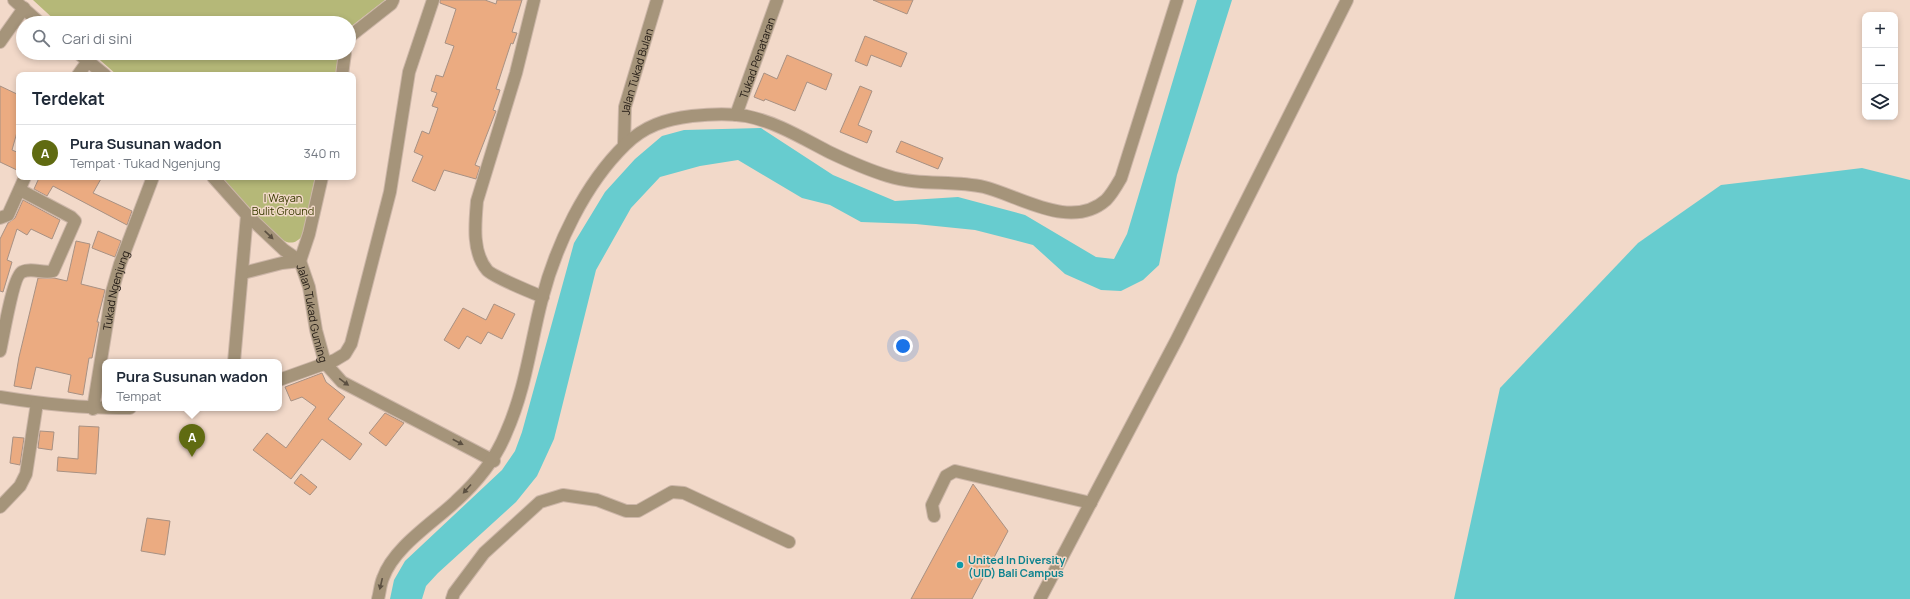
<!DOCTYPE html>
<html lang="id">
<meta charset="utf-8">
<style>
body{margin:0;font-family:Manrope,sans-serif;background:#f6f6f7;color:#1f2937}
.controls{position:absolute;right:12px;top:12px;display:grid;overflow:hidden;border-radius:8px;box-shadow:0 2px 6px #0003}
.controls button{width:36px;height:36px;display:grid;place-items:center;padding:0;border:0;border-bottom:1px solid #e0e1e3;background:#fff;color:#1f2937;font:20px sans-serif}
.you{position:absolute;left:903px;top:346px;width:14px;height:14px;margin:-10px;border:3px solid #fff;border-radius:50%;background:#1a73e8;box-shadow:0 0 0 6px #1a73e833}
.badge{display:grid;place-items:center;width:26px;height:26px;border-radius:50%;background:#606b11;color:#fff;font-size:13px;font-weight:700}
.pin{position:absolute;translate:-50% -33px;filter:drop-shadow(0 1px 2px #0008)}
.pin::after{content:'';position:absolute;top:21px;width:14px;height:12px;background:inherit;clip-path:polygon(0 0,100% 0,50% 100%)}
.popup{position:absolute;left:102px;top:359px;width:180px;height:52px;box-sizing:border-box;display:grid;place-content:center;border-radius:8px;background:#fff;filter:drop-shadow(0 1px 3px #0005);font-size:13px;white-space:nowrap;color:#747a83}
.popup b{font-size:15px;color:#1f2937}
.popup::after{content:'';position:absolute;left:50%;top:100%;margin-left:-8px;border:8px solid transparent;border-top-color:#fff}
.list{margin:0;padding:0;list-style:none}
h2{display:flex;justify-content:space-between;align-items:center;height:52px;margin:0;padding:0 16px;font-size:17px}
h2 small{font-size:13px;font-weight:400;color:#747a83}
.list li{display:grid;grid-template-columns:26px 1fr auto;gap:12px;align-items:center;box-sizing:border-box;height:56px;padding:0 16px;border-top:1px solid #e0e1e3}
.list b{display:block;font-size:15px;white-space:nowrap}
.list p{margin:0;font-size:13px;white-space:nowrap;color:#747a83}
.list em{font-size:13px;font-style:normal;color:#747a83}
.icon{flex:none;width:22px;height:22px;fill:none;stroke:currentColor;stroke-width:2;stroke-linecap:round;stroke-linejoin:round}
.map{position:relative;flex:none;width:1910px;height:599px;overflow:hidden}
.search{position:absolute;background:#fff;box-shadow:0 2px 6px #0003;left:16px;top:16px;width:340px;height:44px;display:flex;align-items:center;gap:10px;box-sizing:border-box;padding:0 14px;border-radius:22px;color:#747a83;font-size:15px}
.panel{position:absolute;background:#fff;box-shadow:0 2px 6px #0003;left:16px;top:72px;width:340px;height:108px;border-radius:8px}
.map>svg:first-child{display:block}
.green{fill:#b5b878}
.water{fill:#67cccf}
.building{fill:#ebab81;stroke:#a89183}
.lines{fill:none;stroke-linecap:round;stroke-linejoin:round}
.minor-casing{stroke:#ccb6a8;stroke-width:14}
.minor{stroke:#a5947a;stroke-width:12}
.oneway{fill:#5c5041}
.culture-dot{fill:#0f9aa8;stroke:#f2d9c9;stroke-width:1.5}
.labels{text-anchor:middle;dominant-baseline:central;stroke-width:3;stroke-linejoin:round;paint-order:stroke}
.street-label{font-size:11px;fill:#211913;stroke:#f2d9c9}
.park-label{font-size:11px;fill:#393b00;stroke:#f2d9c9}
.culture-label{font-size:11px;font-weight:bold;fill:#0d838f;stroke:#f2d9c9;text-anchor:start}
</style>
<div class="map">
<svg width="1910" height="599" viewBox="0 0 1910 599">
<rect width="100%" height="100%" fill="#f2d9c9"/>
<g class="green">
<path d="M33 0H385L349 28V23H58Z"/>
<path d="M92 53H339L336 75H117Z"/>
<path d="M221 177H315L303 235C293 248 284 242 274 234Z"/>
</g>
<g class="water">
<path d="M1197 0H1232L1177 175 1159 265 1143 280 1121 291 1101 290 1065 274 1033 245 975 230 916 224 861 222 830 205 802 198 738 160 700 166 660 177 631 208 596 270 554 439 537 476 516 502 438 573 426 586 422 599H390L394 580 405 561 502 470 515 451 522 432 574 243 605 192 635 159 662 136 684 130 761 128 833 175 895 201 958 197 1025 215 1096 257 1114 259 1127 234Z"/>
<path d="M1862 168 1910 180V599H1454L1500 388 1638 243 1721 185Z"/>
</g>
<g class="building">
<path d="M440 0H485L496 4 497 0H522L512 32 517 33 513 44 511 43 496 89 500 90 493 110 496 111 475 165 480 167 476 179 444 170 435 191 412 181 423 156 414 152 422 131 429 134 438 108 432 106 437 93 431 91 436 75 443 77 454 46 445 43 456 9 440 3Z"/>
<path d="M873 0H913L907 14Z"/>
<path d="M865 36 907 53 901 67 871 55 867 66 855 61Z"/>
<path d="M787 55 832 74 826 90 807 82 795 111 765 99 764 101 754 97 764 73 777 79Z"/>
<path d="M0 86 19 95V125L12 150 19 153V171L0 162Z"/>
<path d="M860 86 872 91 858 125 872 131 867 143 840 132Z"/>
<path d="M901 141 943 158 938 169 896 152Z"/>
<path d="M37 177H102L93 193 132 211 127 225 53 186 47 196 34 189 39 178Z"/>
<path d="M23 200 60 220 52 239 31 229 27 235 17 229 7 260 12 262 3 292 0 291V239L8 223 15 218Z"/>
<path d="M98 231 121 241 115 257 92 248Z"/>
<path d="M76 241 90 244 81 284 105 290 97 322H99L92 358H89L83 395 68 392 71 375 36 367 31 389 14 386 19 357 38 278H54L67 281Z"/>
<path d="M494 304 515 314 502 339 488 332 481 344 467 336 459 349 444 340 463 308 486 320Z"/>
<path d="M322 373 326 382 345 397 328 419 362 444 350 460 322 439 291 479 253 450 267 433 286 448 316 407 302 397 291 401 285 387Z"/>
<path d="M385 413 404 423 386 446 369 433Z"/>
<path d="M79 426 99 427 96 474 57 471 58 457 78 459Z"/>
<path d="M40 431 54 432 52 450 38 448Z"/>
<path d="M13 437 24 438 20 465 10 463Z"/>
<path d="M301 474 317 487 310 495 294 483Z"/>
<path d="M973 484 1008 531 972 599H911Z"/>
<path d="M147 518 170 521 165 555 141 551Z"/>
</g>
<g class="lines">
<g class="minor-casing">
<g id="minor">
<path d="M14 0 40 23"/>
<path d="M534 0 516 73 477 201C475 224 472 252 487 270 492 276 533 293 543 297"/>
<path d="M349 37 391 4 393 0"/>
<path d="M0 42 24 8"/>
<path d="M78 53 105 75"/>
<path d="M78 75 88 61"/>
<path d="M342 75 345 53"/>
<path id="s1" d="M736 115 777 0"/>
<path id="s2" d="M624 145 625 107 657 0"/>
<path id="s3" d="M213 177 247 215 284 250 300 261 309 287 316 330 325 363 342 382 494 461"/>
<path d="M0 218 8 215 25 177"/>
<path d="M243 273 282 263 300 261 309 234 322 177"/>
<path d="M0 351C3 338 13 276 22 272 32 267 43 274 53 271L75 221 71 217 20 190"/>
<path d="M234 362 247 215"/>
<path d="M279 380 335 360 345 354 351 344 390 192 409 72 433 0"/>
<path d="M0 397C43 404 86 409 130 408"/>
<path id="s4" d="M93 409 112 292 120 264 153 177"/>
<path d="M0 507 20 486 26 474 37 403"/>
<path d="M934 516 932 505 946 476 955 471 1091 503"/>
<path d="M378 599C380 592 380 585 383 578 394 547 433 523 456 501 478 481 495 460 506 433 526 388 530 345 542 299 556 245 585 184 625 145 644 126 666 119 692 116 710 114 728 113 746 116 776 122 802 138 829 152 848 161 868 170 888 176 919 186 952 180 984 187 1020 196 1071 231 1106 200 1112 194 1117 185 1121 178L1177 0"/>
<path d="M452 599 454 593 484 553 540 502 563 495 597 500 626 511H638L672 492 684 493 789 542"/>
<path d="M1040 599 1177 339 1347 0"/>
</g>
</g>
<use href="#minor" class="minor"/>
</g>
<defs><path id="oneway-solid" d="M-6-.8H1V-3.2L6.5 0L1 3.2V.8H-6Z"/></defs>
<g class="oneway">
<use href="#oneway-solid" transform="translate(269 235) rotate(44)"/>
<use href="#oneway-solid" transform="translate(344 382) rotate(36)"/>
<use href="#oneway-solid" transform="translate(458 442) rotate(28)"/>
<use href="#oneway-solid" transform="translate(467 489) rotate(132)"/>
<use href="#oneway-solid" transform="translate(381 584) rotate(103)"/>
</g>
<circle class="culture-dot" cx="960" cy="565" r="4"/>
<g class="labels">
<g class="street-label">
<text stroke="none"><textPath href="#s1" startOffset="61">Tukad Penataran</textPath></text>
<text stroke="none"><textPath href="#s2" startOffset="75">Jalan Tukad Bulan</textPath></text>
<text stroke="none"><textPath href="#s4" startOffset="121">Tukad Ngenjung</textPath></text>
<text stroke="none"><textPath href="#s3" startOffset="175">Jalan Tukad Guming</textPath></text>
</g>
<g class="park-label">
<text x="283" y="197">I Wayan<tspan x="283" dy="13">Bulit Ground</tspan></text>
</g>
<g class="culture-label">
<text x="968" y="559">United In Diversity<tspan x="968" dy="13">(UID) Bali Campus</tspan></text>
</g>
</g>
</svg>
<div class="controls">
<button>+</button>
<button>−</button>
<button><svg class="icon" aria-label="layers" viewBox="0 0 24 24"><path d="M12 4l9 5-9 5-9-5zM3 14l9 5 9-5"/></svg></button>
</div>
<div class="you"></div>
<div class="pin badge" style="left:192px;top:457px">A</div>
<div class="popup"><b>Pura Susunan wadon</b>Tempat</div>
<div class="search"><svg class="icon" aria-label="search" viewBox="0 0 24 24"><circle cx="10" cy="10" r="6"/><path d="M15 15l6 6"/></svg>Cari di sini</div>
<section class="panel">
<h2>Terdekat<small></small></h2>
<ul class="list">
<li><span class="badge">A</span><div><b>Pura Susunan wadon</b><p>Tempat · Tukad Ngenjung</p></div><em>340 m</em></li>
</ul>
</section>
</div>
